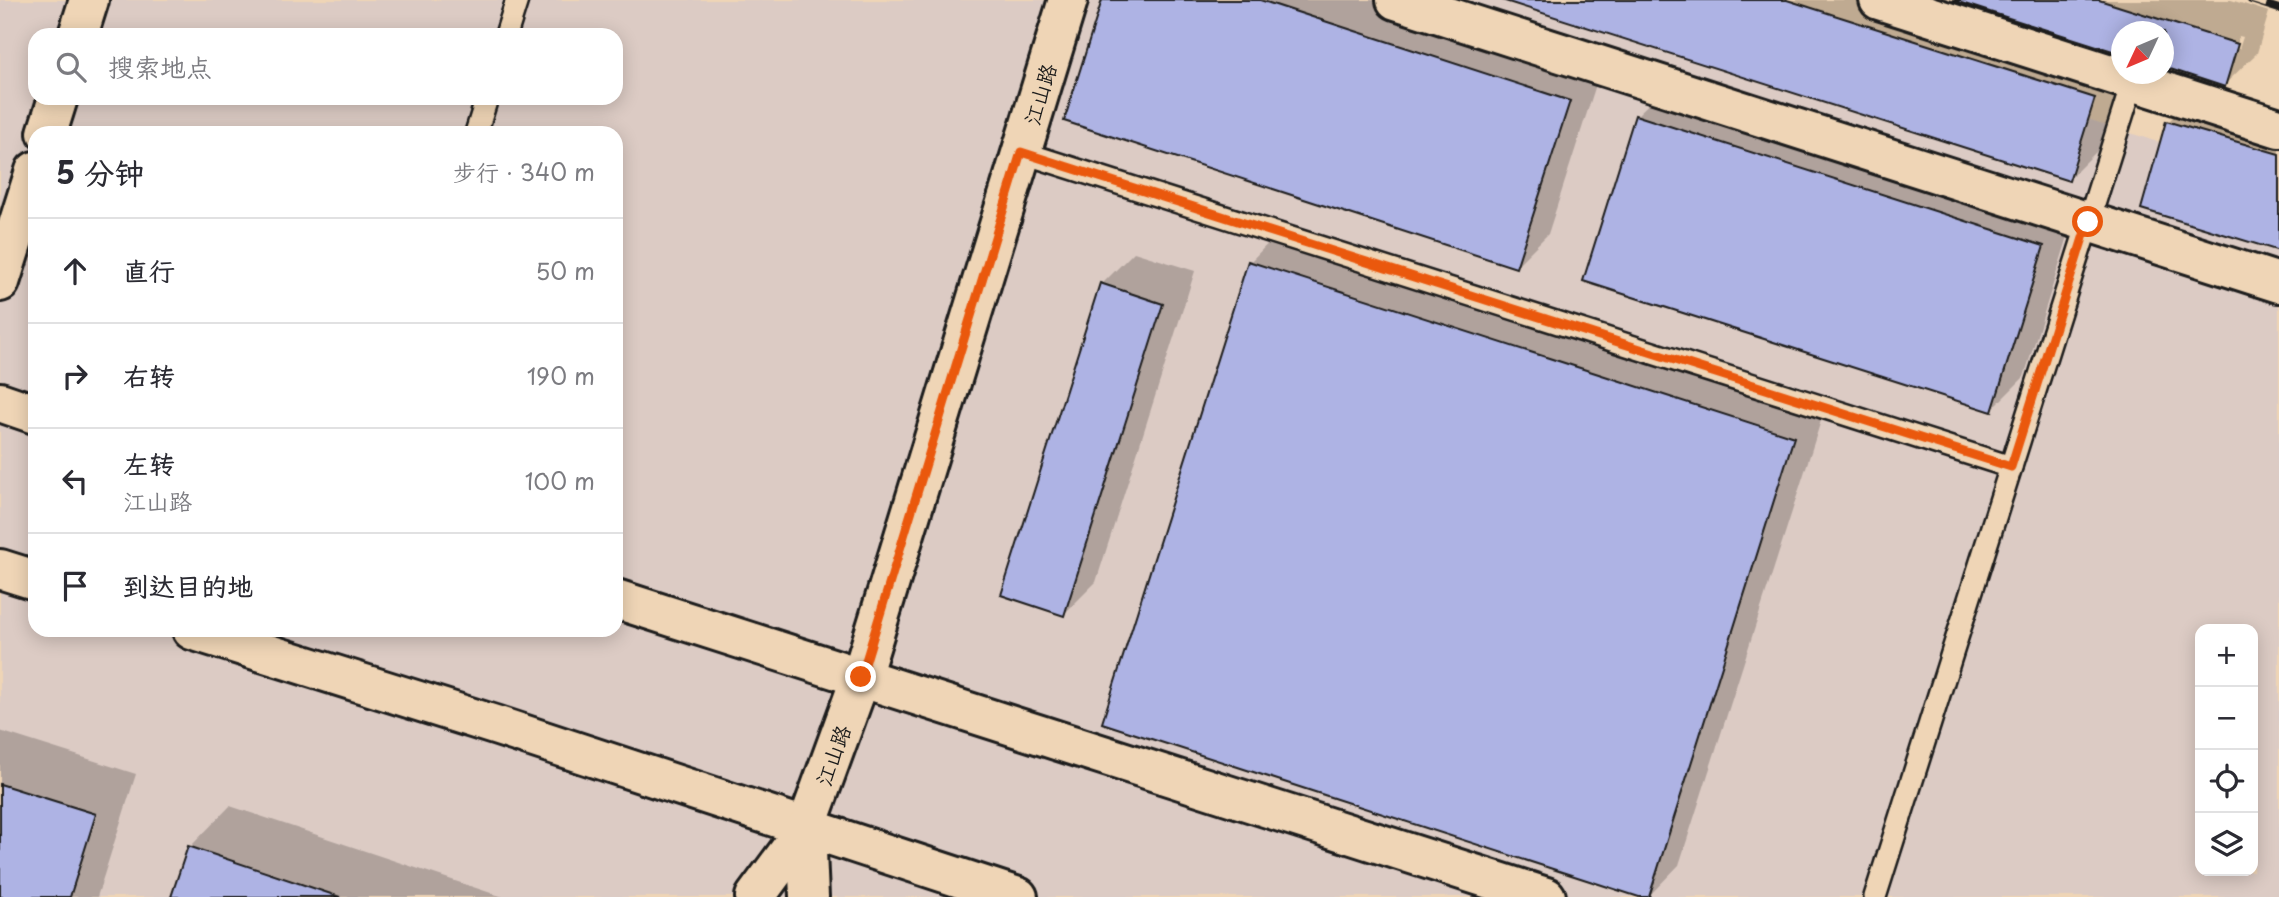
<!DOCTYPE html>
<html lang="zh">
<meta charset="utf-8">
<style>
body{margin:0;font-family:"Playpen Sans","LXGW WenKai TC",sans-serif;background:#f7f7f7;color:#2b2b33}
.controls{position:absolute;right:21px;bottom:21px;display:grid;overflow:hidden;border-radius:14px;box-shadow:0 4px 18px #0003}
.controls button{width:63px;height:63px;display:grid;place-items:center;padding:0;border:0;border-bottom:2px solid #e1e1e2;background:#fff;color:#2b2b33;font:35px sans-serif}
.compass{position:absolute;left:2111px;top:21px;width:63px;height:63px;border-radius:50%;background:#fff;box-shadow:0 4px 18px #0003;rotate:226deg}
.stop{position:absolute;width:21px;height:21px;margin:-16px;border:5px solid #ea580c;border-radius:50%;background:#fff}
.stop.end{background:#ea580c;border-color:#fff;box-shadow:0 2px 7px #0008}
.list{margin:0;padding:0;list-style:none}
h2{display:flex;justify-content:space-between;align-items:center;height:91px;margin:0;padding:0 28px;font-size:30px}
h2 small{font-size:23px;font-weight:400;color:#7c7c81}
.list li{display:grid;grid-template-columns:46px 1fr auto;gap:21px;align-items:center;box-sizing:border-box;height:105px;padding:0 28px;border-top:2px solid #e1e1e2}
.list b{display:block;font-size:26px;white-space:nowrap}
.list p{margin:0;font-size:23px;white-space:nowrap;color:#7c7c81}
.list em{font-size:23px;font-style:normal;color:#7c7c81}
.icon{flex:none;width:38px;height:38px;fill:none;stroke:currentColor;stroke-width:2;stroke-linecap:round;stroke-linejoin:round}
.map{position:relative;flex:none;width:2279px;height:897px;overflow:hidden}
.search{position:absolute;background:#fff;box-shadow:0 4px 18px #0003;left:28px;top:28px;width:595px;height:77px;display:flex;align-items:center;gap:18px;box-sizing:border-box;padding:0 24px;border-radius:21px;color:#7c7c81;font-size:26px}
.panel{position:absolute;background:#fff;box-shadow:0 4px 18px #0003;left:28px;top:126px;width:595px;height:511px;border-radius:21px}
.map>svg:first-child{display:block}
.built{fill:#dccbc4;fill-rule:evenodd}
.shadow{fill:#0003;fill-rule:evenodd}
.building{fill:#aeb3e4;stroke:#1c1c1c;stroke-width:2}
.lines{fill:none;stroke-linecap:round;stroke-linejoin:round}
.service-casing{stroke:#1c1c1c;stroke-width:26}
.minor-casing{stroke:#1c1c1c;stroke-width:44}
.tertiary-casing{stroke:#1c1c1c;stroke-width:44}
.service{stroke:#efd5b6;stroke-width:21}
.minor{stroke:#efd5b6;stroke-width:38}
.tertiary{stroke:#efd5b6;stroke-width:38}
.rail-casing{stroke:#1c1c1c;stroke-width:8}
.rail{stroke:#efd5b6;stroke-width:5;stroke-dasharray:16;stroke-linecap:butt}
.route{stroke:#ea580c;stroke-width:9}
.labels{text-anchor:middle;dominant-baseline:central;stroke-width:6;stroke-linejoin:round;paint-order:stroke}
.street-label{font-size:21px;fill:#1c1c1c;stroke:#efd5b6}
</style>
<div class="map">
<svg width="2279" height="897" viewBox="0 0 2279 897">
<rect width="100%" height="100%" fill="#efd5b6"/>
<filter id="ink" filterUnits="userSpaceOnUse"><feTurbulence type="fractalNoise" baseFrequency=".0143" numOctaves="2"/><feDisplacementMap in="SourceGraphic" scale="14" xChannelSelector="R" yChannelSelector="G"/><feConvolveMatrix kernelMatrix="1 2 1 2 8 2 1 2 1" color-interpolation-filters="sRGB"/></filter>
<g filter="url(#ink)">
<path class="built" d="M0 0H1727L2279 182V897H0ZM35 35H616V98H35ZM35 133H616V630H35ZM2200 629H2253V871H2200Z"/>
<g class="shadow">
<path d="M1104 0H1390L1601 69 1548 234 1516 266Z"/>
<path d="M1508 0H1919L2124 74 2101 147 2069 179Z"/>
<path d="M1958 0H2231L2269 12 2257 53 2224 85 2164 66V32ZM2239 36 2243 37 2239 49H2235Z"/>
<path d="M1669 84 2075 214 2024 377 1991 410 1636 116Z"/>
<path d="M2200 90 2279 113V249L2168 122Z"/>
<path d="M1282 229 1826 405 1679 865 1648 897 1104 722 1250 262Z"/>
<path d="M1134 252 1195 271 1096 582 1064 614 1102 284Z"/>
<path d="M0 731 136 774 97 897H0Z"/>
<path d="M230 806 503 897H173L190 847Z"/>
</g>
<g class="building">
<path d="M1102 0H1260L1570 101 1516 268 1064 121Z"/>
<path d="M1502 0H1787L2095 98 2069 181Z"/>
<path d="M1952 0H2099L2238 44 2225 87 2164 67V32H2122V54Z"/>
<path d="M1635 115 2044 246 1992 412 1583 281Z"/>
<path d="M2166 121 2279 154V251L2141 209Z"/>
<path d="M1248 261 1794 437 1649 897H1639L1102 723Z"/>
<path d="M1100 283 1163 304 1064 616 1001 595Z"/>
<path d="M0 784 96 814 70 897H0Z"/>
<path d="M188 846 340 897H171Z"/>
</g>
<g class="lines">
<g class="service-casing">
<g id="service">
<path d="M506 35 517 0"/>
<path d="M476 133 487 98"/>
<path d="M1021 152 2011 467"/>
<path d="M1875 897 2133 81"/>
</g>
</g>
<g class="minor-casing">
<g id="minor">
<path d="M1396 0 2279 283"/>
<path d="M1879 0 2279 128"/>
<path d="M78 35 89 0"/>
<path d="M47 133 58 98"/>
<path d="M0 282 35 171"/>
<path d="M0 402 35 414"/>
<path d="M616 599 1546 897"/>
<path d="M806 828 861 677 1068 0"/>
</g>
</g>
<g class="tertiary-casing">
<g id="tertiary">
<path d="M0 569 35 580"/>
<path d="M192 630 498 726 1018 897"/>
<path d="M806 828 809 897"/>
<path d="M755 897 806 828"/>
</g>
</g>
<use href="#service" class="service"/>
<use href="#minor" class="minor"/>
<use href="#tertiary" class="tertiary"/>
<g class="rail-casing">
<path id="rail" d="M2251 0 2279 9"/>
</g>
<use href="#rail" class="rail"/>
</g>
</g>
<g class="lines" filter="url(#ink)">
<path class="route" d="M861 677 1021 152 2011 467 2088 222"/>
</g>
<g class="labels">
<g class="street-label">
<text transform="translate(1039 94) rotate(-73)">江山路</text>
<text transform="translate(832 755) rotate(-70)">江山路</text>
</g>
</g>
</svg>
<div class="controls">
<button>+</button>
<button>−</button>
<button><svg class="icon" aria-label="locate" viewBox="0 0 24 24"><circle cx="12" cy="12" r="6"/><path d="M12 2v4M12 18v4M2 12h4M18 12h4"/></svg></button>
<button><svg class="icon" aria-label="layers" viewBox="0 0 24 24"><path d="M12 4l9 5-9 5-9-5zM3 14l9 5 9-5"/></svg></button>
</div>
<svg class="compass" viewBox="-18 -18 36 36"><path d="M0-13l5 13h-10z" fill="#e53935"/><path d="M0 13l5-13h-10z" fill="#7c7c81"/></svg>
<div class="stop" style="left:2088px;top:222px"></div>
<div class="stop end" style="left:861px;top:677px"></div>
<div class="search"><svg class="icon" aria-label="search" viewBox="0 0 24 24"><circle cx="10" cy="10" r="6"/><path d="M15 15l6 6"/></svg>搜索地点</div>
<section class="panel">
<h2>5 分钟<small>步行 · 340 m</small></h2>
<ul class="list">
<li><svg class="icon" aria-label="ahead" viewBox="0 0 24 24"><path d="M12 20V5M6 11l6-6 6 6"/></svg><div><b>直行</b></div><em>50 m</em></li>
<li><svg class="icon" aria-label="right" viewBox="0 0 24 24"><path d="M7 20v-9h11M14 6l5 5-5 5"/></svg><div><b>右转</b></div><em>190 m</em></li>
<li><svg class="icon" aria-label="left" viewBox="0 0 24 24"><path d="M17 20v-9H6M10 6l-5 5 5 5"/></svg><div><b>左转</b><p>江山路</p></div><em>100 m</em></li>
<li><svg class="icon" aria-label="arrive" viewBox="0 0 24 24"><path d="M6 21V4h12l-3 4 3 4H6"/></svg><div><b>到达目的地</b></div></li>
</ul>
</section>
</div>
